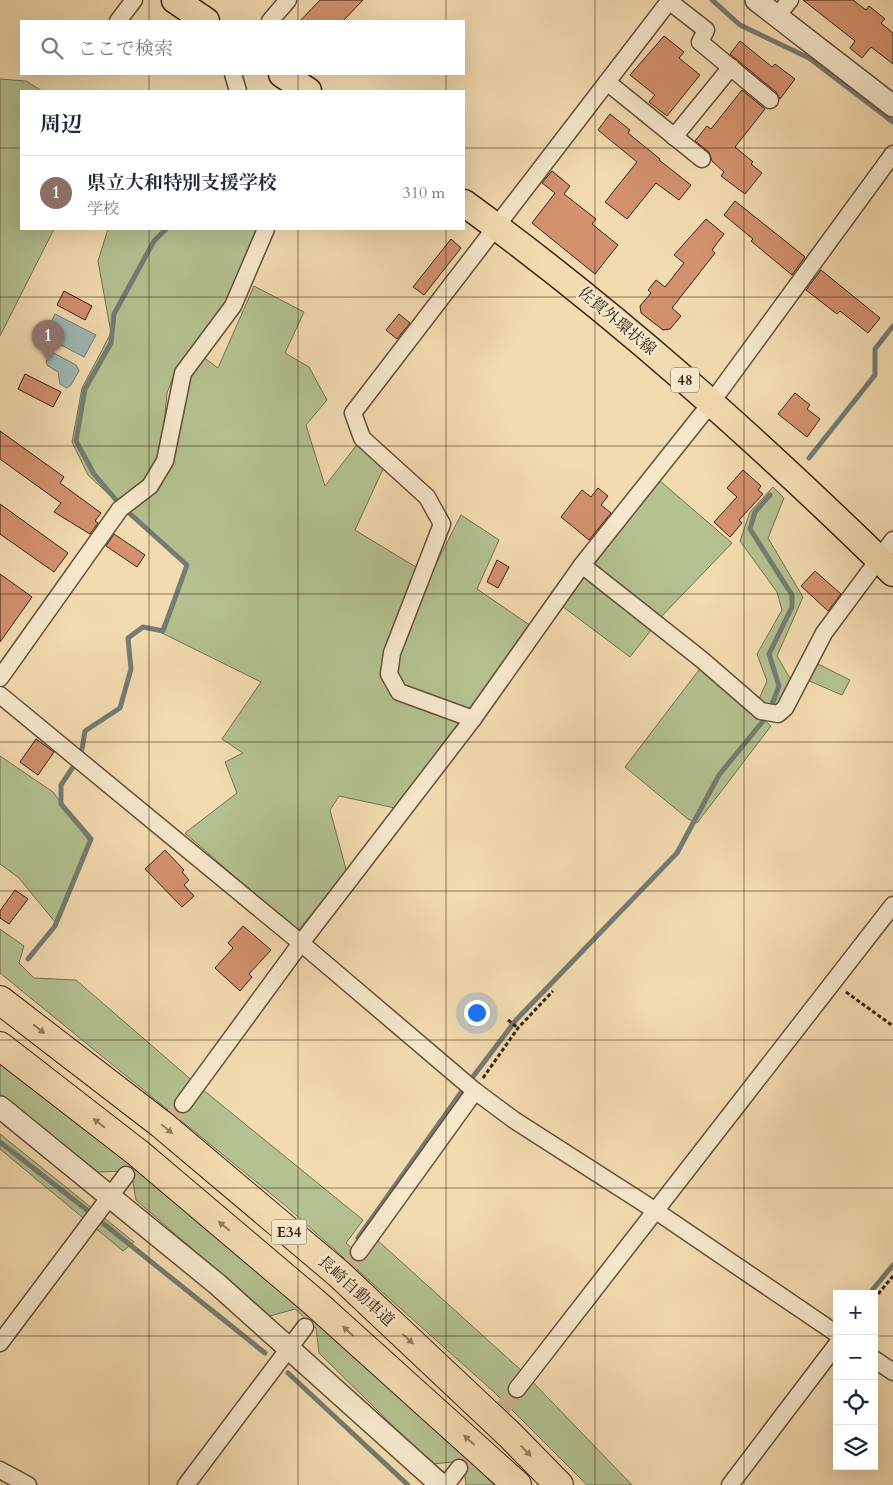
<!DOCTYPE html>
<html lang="ja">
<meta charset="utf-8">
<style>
body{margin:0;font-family:Cardo,"Noto Serif JP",serif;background:#f6f6f7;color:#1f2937}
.controls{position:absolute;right:15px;bottom:15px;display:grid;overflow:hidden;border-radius:0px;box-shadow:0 5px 20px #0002}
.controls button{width:45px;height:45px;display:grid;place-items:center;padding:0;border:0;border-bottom:1px solid #e0e1e3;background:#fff;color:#1f2937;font:25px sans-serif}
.you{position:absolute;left:476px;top:1012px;width:18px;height:18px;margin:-12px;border:4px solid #fff;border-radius:50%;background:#1a73e8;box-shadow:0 0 0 8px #1a73e833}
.badge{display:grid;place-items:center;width:32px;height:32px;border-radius:50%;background:#b45309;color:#fff;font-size:16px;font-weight:700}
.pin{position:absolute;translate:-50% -41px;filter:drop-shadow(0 1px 2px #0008)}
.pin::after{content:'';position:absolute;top:26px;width:18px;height:15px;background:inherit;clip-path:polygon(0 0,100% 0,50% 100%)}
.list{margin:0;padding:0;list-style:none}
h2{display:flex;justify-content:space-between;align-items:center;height:65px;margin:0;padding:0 20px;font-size:21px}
h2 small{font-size:16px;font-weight:400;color:#747a83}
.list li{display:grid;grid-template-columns:32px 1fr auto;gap:15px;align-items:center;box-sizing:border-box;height:75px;padding:0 20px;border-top:1px solid #e0e1e3}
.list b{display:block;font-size:19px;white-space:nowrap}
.list p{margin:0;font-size:16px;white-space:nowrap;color:#747a83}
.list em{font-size:16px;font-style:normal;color:#747a83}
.icon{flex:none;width:28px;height:28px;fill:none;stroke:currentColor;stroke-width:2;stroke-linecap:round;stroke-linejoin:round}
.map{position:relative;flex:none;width:893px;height:1485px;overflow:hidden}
.search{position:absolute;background:#fff;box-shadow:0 5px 20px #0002;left:20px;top:20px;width:445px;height:55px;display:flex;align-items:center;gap:12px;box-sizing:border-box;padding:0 18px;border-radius:0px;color:#747a83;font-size:19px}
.panel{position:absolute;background:#fff;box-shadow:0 5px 20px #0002;left:20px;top:90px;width:445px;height:140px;border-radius:0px}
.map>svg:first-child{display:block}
.green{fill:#b4c190;stroke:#757152}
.water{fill:#9eb9b5;stroke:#747c74}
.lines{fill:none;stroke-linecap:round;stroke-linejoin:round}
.stream{stroke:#747c74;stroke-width:5}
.building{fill:#d3916e;stroke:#362113}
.minor-tunnel{stroke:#cdb691;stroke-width:16;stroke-dasharray:16 8;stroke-linecap:butt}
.minor-casing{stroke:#65503a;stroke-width:19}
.tertiary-casing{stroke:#65503a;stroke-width:24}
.primary-casing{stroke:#362113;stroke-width:29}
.motorway-casing{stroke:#362113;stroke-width:30}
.path{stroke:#362113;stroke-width:3;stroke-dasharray:4 2.5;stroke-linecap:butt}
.minor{stroke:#f7e8cc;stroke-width:16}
.tertiary{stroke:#f7e8cc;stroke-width:21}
.primary{stroke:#f3dbb0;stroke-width:26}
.motorway{stroke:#f3dbb0;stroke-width:28}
.oneway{fill:#947e62}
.grid{fill:none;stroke:#362113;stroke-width:1;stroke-opacity:0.55}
.labels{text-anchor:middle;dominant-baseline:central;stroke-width:4.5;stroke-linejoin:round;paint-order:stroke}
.shield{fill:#f7e8cc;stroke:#705d4a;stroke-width:1}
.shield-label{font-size:15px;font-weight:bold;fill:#362113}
.street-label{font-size:16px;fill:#362113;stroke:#f7e8cc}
</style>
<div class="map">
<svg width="893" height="1485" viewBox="0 0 893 1485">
<rect width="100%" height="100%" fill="#f3dbb0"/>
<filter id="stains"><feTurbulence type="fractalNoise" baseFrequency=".004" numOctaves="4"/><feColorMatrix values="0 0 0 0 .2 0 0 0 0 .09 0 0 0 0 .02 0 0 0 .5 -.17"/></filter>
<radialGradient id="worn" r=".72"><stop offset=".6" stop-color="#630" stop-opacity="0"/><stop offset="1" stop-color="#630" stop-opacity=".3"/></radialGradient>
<g class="green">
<path d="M0 79 26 81 42 91H21V229H54L0 336Z"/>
<path d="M108 229H259L227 305 174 375 167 393 161 457 146 485 116 501 88 475 72 442 82 388 111 333 98 261Z"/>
<path d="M254 286 304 312 285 353 309 367 327 400 306 425 325 486 359 442 383 469 355 530 419 569 387 660 461 515 499 540 477 589 531 626 395 808 339 796 330 810 347 873 297 931 185 833 237 793 225 762 243 753 222 739 261 682 160 632 188 566 130 511 152 489 190 374 203 357 218 368Z"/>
<path d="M659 480 732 543 660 618 593 566Z"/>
<path d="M773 487 784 498 768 538 803 597 777 656 791 680 780 707 758 701 767 681 757 654 782 610 777 592 740 541 750 512Z"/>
<path d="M587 572 654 626 630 657 562 606Z"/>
<path d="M816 663 850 680 842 695 807 680Z"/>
<path d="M702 666 771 726 697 823 688 819 625 767Z"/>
<path d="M0 756 53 792 89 841 55 922 19 878 0 864Z"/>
<path d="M0 929 24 946 19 963 34 978 76 980 202 1089 363 1220 346 1243 362 1257 375 1238 523 1372 632 1485H587L494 1392 287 1207 0 973Z"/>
<path d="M0 1057 242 1252 461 1451 494 1485H466L463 1461 432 1464 319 1353 316 1328 295 1309 270 1316 136 1200 131 1171 96 1172 0 1094Z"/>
<path d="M0 1134 134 1242 123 1251 0 1149Z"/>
</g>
<g class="water">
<path d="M55 314 96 335 84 357 44 336Z"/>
<path d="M54 353 76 365 79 371 71 385 67 388 60 384 58 372 48 366 46 362 50 354Z"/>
</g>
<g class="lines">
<g class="stream">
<path d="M712 0 740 25 809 58 893 122"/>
<path d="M809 458 875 375V349L893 326"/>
<path d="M116 500 94 474 76 441 85 389 111 343 114 314 154 241 166 229"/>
<path d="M82 749 85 731 120 708 131 669 128 638 143 627 163 631 187 565 128 512"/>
<path d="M28 959 55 926 91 839 61 804V785L75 764"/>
<path d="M472 1078 516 1020 677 853 719 775 768 715 779 686 769 654 792 607V595L750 529 755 512 770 495"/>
<path d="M0 1142 87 1210"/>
<path d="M104 1224 265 1353"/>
<path d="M358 1238 462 1091"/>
<path d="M869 1294 893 1265"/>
<path d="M288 1373 408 1485"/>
</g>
</g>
<g class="building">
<path d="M320 0H363L343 21H300Z"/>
<path d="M803 0H853L866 10 869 6 885 19 881 23 893 33V64L871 47 862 58 850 48 855 41Z"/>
<path d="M664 36 684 52 679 58 700 75 667 116 649 102 655 95 630 75Z"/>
<path d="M740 41 772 67 775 64 795 79 780 99 776 92 730 54Z"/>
<path d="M742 90 765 109 735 147 753 162 751 164 762 173 745 194 721 176 724 172 712 161 709 152 695 141 707 126 711 129Z"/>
<path d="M610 114 630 130 628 133 660 159 659 160 691 185 679 200 656 183 627 219 605 202 637 162 598 130Z"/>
<path d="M552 171 570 186 564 194 596 219 592 224 618 245 595 274 532 223 555 193 542 183Z"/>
<path d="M735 201 804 256 805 257 792 275 751 241 753 239 724 215Z"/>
<path d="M706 219 724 234 712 250 715 253 672 308 681 316 670 329 663 330 641 313 640 306 651 293 648 290 656 280 665 287 684 263 674 255Z"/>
<path d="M451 239 461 248 424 295 413 287Z"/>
<path d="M821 270 880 318 868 333 840 311 837 314 806 290Z"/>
<path d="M64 291 92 306 85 320 57 305Z"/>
<path d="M399 314 410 323 397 339 386 330Z"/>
<path d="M25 374 61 392 53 407 18 389Z"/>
<path d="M795 393 810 405 807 409 820 419 807 437 778 414Z"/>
<path d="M0 431 64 477 60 483 101 513 95 521 98 523 90 534 54 512 61 503 0 459Z"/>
<path d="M743 470 761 486 758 490 763 494 739 520 742 523 730 537 714 522 737 497 727 488Z"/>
<path d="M598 488 608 496 601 505 611 513 589 540 561 517 582 490 591 497Z"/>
<path d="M0 504 68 553 54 572 0 534Z"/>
<path d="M114 534 145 555 137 567 106 546Z"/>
<path d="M497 560 509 567 498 588 487 582Z"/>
<path d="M815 571 841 594 828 611 801 586Z"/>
<path d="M0 574 32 597 0 642Z"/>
<path d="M36 739 54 752 38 775 20 762Z"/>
<path d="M165 850 184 870 182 872 189 880 184 885 194 896 182 907 145 869Z"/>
<path d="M15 890 28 899 9 924 0 918V911Z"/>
<path d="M243 926 271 950 249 974 252 977 240 991 215 968 233 948 228 943Z"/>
</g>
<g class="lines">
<g class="minor-tunnel">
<path d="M126 1175 183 1104"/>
<path d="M305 1327 359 1252"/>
<path d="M459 1468 517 1389"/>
</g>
<g class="minor-casing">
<g id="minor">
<path d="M669 1 706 30 700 42 770 100"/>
<path d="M777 16 790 0"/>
<path d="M118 21 134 0"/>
<path d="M270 21 288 0"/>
<path d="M233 74 238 91"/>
<path d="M607 82 702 159"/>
<path d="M674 137 731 67"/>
<path d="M582 565 701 659 761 711 778 714 785 708 824 633 893 540"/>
<path d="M0 678 120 509 150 486 165 461 183 373 233 306 266 229"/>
<path d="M0 695 301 943 475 1091 514 1120 656 1211 837 1334"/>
<path d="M473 719 399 692 389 674 392 653 442 524 427 497 362 438 353 413 670 0"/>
<path d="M183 1104 301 943 473 719 582 565 711 403 893 154"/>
<path d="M359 1252 475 1091"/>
<path d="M0 1343 126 1175"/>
<path d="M874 1359 893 1372"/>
<path d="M517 1389 893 905"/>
<path d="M0 1470 28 1485"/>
<path d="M186 1485 305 1327"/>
<path d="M446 1485 459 1468"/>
<path d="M730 1485 837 1344"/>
</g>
</g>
<g class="tertiary-casing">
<g id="tertiary">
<path d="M756 0 893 106"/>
<path d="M0 1107 217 1284 441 1485"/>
</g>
</g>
<g class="primary-casing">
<g id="primary">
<path d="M175 0 206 21"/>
<path d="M282 74 308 91"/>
<path d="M464 203C617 314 758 441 893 573"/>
</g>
</g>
<g class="motorway-casing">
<g id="motorway">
<path d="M0 1000 161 1124 339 1274 510 1435 559 1485"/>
<path d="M0 1046 138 1153 314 1302 517 1485"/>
</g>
</g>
<g class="path">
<path d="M846 992 893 1026"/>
<path d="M508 1020 518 1028"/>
<path d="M483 1078 518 1028 553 991"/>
<path d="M874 1299 893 1276"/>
</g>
<use href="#minor" class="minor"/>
<use href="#tertiary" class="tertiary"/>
<use href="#primary" class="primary"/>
<use href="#motorway" class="motorway"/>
</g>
<defs><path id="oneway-solid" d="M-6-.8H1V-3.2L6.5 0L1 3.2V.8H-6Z" transform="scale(1.25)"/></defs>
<g class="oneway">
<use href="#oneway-solid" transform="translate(39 1029) rotate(38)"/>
<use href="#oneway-solid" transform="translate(99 1123) rotate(-142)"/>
<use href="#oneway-solid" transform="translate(167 1129) rotate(40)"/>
<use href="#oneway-solid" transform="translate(224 1226) rotate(-140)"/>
<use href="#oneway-solid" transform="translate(348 1331) rotate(-138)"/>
<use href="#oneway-solid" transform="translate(408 1339) rotate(43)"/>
<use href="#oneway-solid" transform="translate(469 1440) rotate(-138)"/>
<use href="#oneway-solid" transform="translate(526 1451) rotate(46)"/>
</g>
<path class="grid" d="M149 0V21M298 0V21M446 0V21M595 0V1485M744 0V1485M149 74V91M298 74V91M446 74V91M0 148H21M464 148H893M149 229V1485M298 229V1485M446 229V1485M0 297H893M0 446H893M0 594H893M0 742H893M0 891H893M0 1040H893M0 1188H893M0 1336H837M874 1336H893"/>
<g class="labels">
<g class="shield">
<rect x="671" y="367.5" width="28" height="25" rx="4"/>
<rect x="271.5" y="1219.5" width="35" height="25" rx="4"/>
</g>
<g class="shield-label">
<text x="685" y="380">48</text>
<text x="289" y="1232">E34</text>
</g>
<g class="street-label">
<text transform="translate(617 321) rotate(40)">佐賀外環状線</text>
<text transform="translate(356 1291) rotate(42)">長崎自動車道</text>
</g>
</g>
<rect width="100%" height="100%" filter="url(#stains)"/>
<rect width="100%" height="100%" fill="url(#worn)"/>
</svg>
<div class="controls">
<button>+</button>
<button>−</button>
<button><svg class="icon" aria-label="locate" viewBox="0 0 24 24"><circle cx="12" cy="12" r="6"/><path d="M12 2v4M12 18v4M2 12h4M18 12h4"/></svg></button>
<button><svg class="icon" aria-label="layers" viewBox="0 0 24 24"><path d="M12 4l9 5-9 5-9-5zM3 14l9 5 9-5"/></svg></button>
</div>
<div class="you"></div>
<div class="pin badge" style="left:48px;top:361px;background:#8d6e63">1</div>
<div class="search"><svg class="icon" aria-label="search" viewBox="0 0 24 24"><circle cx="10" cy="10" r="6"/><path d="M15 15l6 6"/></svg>ここで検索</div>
<section class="panel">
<h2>周辺<small></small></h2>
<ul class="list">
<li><span class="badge" style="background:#8d6e63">1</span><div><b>県立大和特別支援学校</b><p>学校</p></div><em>310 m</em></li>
</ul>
</section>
</div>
